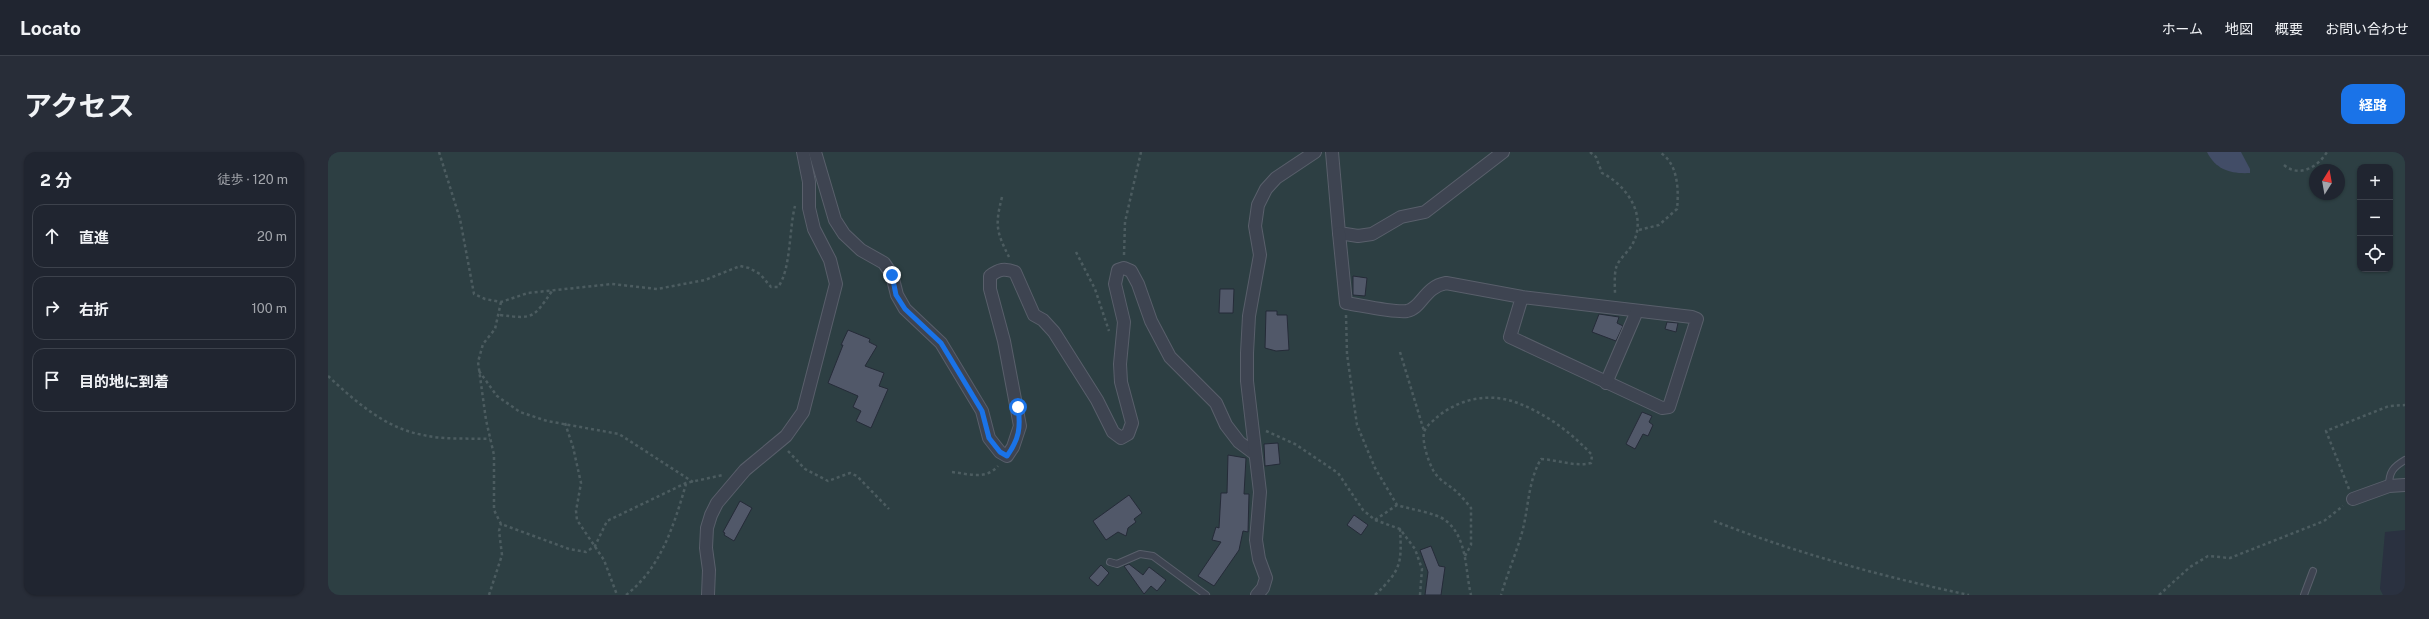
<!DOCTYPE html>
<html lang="ja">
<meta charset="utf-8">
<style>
body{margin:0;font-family:"Public Sans","Noto Sans JP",sans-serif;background:#282d38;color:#f1f3f6}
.controls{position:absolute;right:12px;top:12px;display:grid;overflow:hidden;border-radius:8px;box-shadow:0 1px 3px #0004}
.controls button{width:36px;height:36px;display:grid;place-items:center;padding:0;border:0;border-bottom:1px solid #3d424c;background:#202530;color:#f1f3f6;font:20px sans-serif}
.compass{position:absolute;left:1981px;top:12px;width:36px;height:36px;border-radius:50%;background:#202530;box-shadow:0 1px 3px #0004;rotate:11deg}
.stop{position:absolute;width:12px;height:12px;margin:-9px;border:3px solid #1a73e8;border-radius:50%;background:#fff}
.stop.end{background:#1a73e8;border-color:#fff;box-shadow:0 1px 4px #0008}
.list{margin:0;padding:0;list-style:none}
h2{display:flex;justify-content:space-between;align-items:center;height:52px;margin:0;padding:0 16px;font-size:17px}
h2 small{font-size:13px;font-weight:400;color:#a2a5ab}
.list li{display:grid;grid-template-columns:26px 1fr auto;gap:12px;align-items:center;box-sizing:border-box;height:64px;margin:0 8px 8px;padding:0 8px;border:1px solid #3d424c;border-radius:12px}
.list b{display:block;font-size:15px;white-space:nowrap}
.list em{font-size:13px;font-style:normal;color:#a2a5ab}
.icon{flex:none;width:22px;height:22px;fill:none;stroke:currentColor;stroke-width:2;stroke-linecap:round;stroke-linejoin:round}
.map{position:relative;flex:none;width:2077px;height:443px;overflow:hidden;border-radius:12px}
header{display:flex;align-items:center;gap:24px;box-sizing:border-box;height:56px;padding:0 20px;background:#202530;border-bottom:1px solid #3d424c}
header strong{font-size:19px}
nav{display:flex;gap:22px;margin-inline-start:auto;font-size:14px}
.intro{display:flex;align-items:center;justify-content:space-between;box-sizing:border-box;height:96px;padding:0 24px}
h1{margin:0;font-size:28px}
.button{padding:10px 18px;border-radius:12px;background:#1a73e8;color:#fff;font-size:14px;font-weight:700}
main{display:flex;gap:24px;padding:0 24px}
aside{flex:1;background:#202530;border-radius:12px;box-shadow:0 1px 3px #0004}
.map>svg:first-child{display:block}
.green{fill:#2d3f43;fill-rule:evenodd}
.water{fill:#424d67}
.building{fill:#515869;stroke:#252b38}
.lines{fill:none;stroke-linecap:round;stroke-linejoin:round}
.service-casing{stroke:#595f6b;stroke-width:8}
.minor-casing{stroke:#595f6b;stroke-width:14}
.path{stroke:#4c5c60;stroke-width:2.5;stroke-dasharray:3 3;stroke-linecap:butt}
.service{stroke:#3e4451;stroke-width:6}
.minor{stroke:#3e4451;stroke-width:12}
.route{stroke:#1a73e8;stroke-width:5}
</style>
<header>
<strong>Locato</strong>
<nav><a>ホーム</a><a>地図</a><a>概要</a><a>お問い合わせ</a></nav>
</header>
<div class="intro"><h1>アクセス</h1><a class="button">経路</a></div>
<main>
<aside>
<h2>2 分<small>徒歩 · 120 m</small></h2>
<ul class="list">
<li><svg class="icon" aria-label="ahead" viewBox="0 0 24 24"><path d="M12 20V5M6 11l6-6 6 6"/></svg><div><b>直進</b></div><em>20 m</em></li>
<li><svg class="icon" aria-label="right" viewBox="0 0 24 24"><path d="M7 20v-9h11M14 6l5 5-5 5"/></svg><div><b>右折</b></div><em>100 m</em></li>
<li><svg class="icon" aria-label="arrive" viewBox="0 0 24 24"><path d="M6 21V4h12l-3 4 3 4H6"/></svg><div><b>目的地に到着</b></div></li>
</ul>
</aside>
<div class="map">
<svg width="2077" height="443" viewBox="0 0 2077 443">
<rect width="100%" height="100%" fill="#2a3140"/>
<path class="green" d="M0 0H2077V378L2057 380 2052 437 2055 443H0ZM2032 15H2062V117H2032ZM1987 18H2011V42H1987Z"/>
<path class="water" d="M1879 0H1913L1922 17V21C1903 22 1888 18 1879 0Z"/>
<g class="building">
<path d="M1025 124 1039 126 1037 144 1025 143Z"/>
<path d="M892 137H906L905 161H891Z"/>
<path d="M938 159H949V163H959L961 198 948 199 937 196Z"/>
<path d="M1271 162 1291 165 1289 171 1295 174 1288 189 1264 180Z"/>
<path d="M1339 170 1350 171 1348 180 1337 177Z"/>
<path d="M520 178 542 187 541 190 549 194 537 214 556 221 551 234 560 237 543 276 528 269 533 259 525 255 530 244 500 231 515 193H513Z"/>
<path d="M1314 260 1324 264 1321 270 1325 273 1320 284 1315 282 1307 297 1298 292Z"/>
<path d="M950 291 952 312 937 314 936 292Z"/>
<path d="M900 303 918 306 916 342H921L920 380 915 379 911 398 886 434 870 424 893 390 884 388 888 375 891 376 893 341H899Z"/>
<path d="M801 343 814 361 806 367 808 370 800 376 798 384 790 380 778 388 765 369Z"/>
<path d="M412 349 424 356 406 389 396 383 397 381 395 380Z"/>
<path d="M1026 363 1040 373 1033 383 1019 373Z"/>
<path d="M1103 394 1111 414 1117 415 1113 443H1097L1100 420 1092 398Z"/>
<path d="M801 412 815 423 821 415 838 428 829 439 823 434 816 442 796 414Z"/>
<path d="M773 413 781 421 770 434 761 426Z"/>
</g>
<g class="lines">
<g class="service-casing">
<g id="service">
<path d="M2061 334C2061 320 2065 315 2077 308"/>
<path d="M782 410 789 412 812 402 825 404 878 443"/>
<path d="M1976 443 1985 419"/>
</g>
</g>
<g class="minor-casing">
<g id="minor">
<path d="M487 0 507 68 516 82 533 98 556 111 564 123 569 143 577 157 613 191 654 259 661 286 672 300 679 304 685 295 692 274 676 189 662 137V124C671 117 677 116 687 120L706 163 715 168 726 180 769 248 785 280 793 286 800 282 804 271 793 230 792 212 796 170 787 132 790 118 796 116 803 119 810 132 823 169 842 205 888 251 898 273 911 290 927 302"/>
<path d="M1004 0 1011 81 1030 84 1044 82 1073 65 1097 60 1175 0"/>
<path d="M1011 81 1018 151C1032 153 1066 161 1079 159 1094 156 1096 135 1118 131L1194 145 1364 165 1369 167 1341 255 1334 256 1182 185 1194 145"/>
<path d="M1278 231 1309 159"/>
<path d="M2025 347 2061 334 2077 333"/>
<path d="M380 443 381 418 378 396 379 376 383 363 389 351 417 318 458 284 475 260 508 132 502 108 486 77 481 56V30L475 0"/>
<path d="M929 443 935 436 938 426 931 407 928 388 932 340 919 229V201L921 164 932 103 927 74 930 53 938 37 948 26 987 0"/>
</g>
</g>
<g class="path">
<path d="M111 0 132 67 146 142 157 147 173 150 200 141 284 132 329 137 377 128 412 114 421 116 432 122 443 135H450C463 118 461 77 467 54"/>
<path d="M1262 0 1268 5 1274 21C1300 34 1320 65 1304 93 1300 100 1290 108 1288 116 1286 124 1287 135 1287 143"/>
<path d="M1956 13C1971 26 1990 15 1999 0"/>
<path d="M674 45C667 73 668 79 681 105"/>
<path d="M1311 78 1331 73 1349 57C1351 38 1350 10 1331 0"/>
<path d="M748 100 767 137 781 179"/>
<path d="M796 103 797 70 813 0"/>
<path d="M173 150 167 177 155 192 150 210 158 268 166 303V358L173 372 241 397 258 400 267 394 279 369 358 331 395 323"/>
<path d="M172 163C205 167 205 167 224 139"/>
<path d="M1018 163 1019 202 1029 273 1047 316 1069 353C1081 357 1108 361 1117 368 1140 385 1137 419 1143 443"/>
<path d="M1072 200 1096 279"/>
<path d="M151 219 169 244 192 260 219 269 291 282 365 330"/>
<path d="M0 224C28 250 57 276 95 283 116 288 140 286 162 287"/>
<path d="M237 271 245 295 253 331 248 359 249 368 276 408 289 443"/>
<path d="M938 279 967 292 1010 321 1035 358 1047 368 1069 353"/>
<path d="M460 299 477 317 500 329 522 321 529 324 561 357"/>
<path d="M624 320C641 322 658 328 670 314"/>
<path d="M2021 337 1998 279 2061 254 2077 253"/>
<path d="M1047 368 1072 377 1087 397 1094 417 1092 443"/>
<path d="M1386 369C1468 401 1556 425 1641 443"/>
<path d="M1137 404 1143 393V356C1139 351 1134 345 1129 340 1120 332 1111 329 1105 318 1100 308 1094 291 1096 280 1098 274 1104 270 1108 266 1129 248 1157 241 1184 249 1214 259 1242 279 1264 303L1263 311C1246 315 1231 308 1213 307 1199 331 1201 358 1193 384 1187 404 1179 423 1173 443"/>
<path d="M161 443 174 403 171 379 173 372"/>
<path d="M298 443C333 416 346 373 358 332"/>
<path d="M1047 443C1073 418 1074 412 1072 377"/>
<path d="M1831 443 1862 415 1880 404 1902 406 1996 369 2015 354"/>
</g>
<use href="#service" class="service"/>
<use href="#minor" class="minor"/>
</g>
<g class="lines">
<path class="route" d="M564 123 568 143 577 157 613 191 654 259 661 286 672 300 679 304C691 287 693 276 690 255"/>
</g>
</svg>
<div class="controls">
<button>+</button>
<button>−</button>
<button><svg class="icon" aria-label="locate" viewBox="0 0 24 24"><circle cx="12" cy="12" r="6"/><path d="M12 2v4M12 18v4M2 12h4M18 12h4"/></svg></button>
</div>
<svg class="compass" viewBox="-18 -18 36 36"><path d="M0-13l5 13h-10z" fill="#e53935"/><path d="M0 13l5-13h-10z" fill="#a2a5ab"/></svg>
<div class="stop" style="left:690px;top:255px"></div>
<div class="stop end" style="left:564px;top:123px"></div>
</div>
</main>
